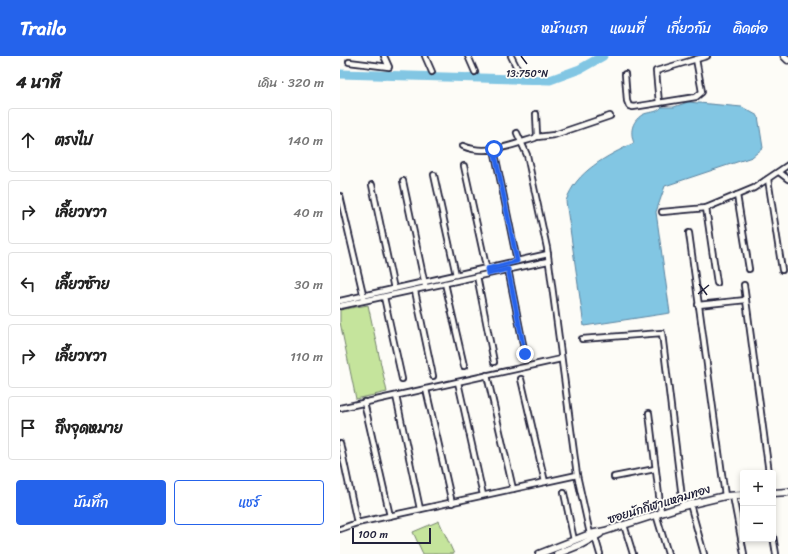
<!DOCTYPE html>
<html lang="th">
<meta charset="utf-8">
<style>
body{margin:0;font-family:Sriracha,"Playpen Sans Thai",sans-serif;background:#f2f2f2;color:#222}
.controls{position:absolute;right:12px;bottom:12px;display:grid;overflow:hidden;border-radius:4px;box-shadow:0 2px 6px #0003}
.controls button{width:36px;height:36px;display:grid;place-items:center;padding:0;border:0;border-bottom:1px solid #e0e0e0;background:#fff;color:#222;font:20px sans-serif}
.scale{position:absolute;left:12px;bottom:10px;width:79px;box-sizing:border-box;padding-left:4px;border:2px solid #22223b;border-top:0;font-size:11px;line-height:14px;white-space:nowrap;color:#22223b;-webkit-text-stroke:3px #fdfcf7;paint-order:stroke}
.stop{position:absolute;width:12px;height:12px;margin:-9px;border:3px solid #2563eb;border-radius:50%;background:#fff}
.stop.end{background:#2563eb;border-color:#fff;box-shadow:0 1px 4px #0008}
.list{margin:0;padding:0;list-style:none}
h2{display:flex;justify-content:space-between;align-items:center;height:52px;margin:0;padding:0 16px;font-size:17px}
h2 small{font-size:13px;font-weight:400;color:#767676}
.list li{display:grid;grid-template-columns:26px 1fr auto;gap:12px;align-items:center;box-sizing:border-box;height:64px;margin:0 8px 8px;padding:0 8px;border:1px solid #e0e0e0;border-radius:4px}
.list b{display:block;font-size:15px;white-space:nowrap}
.list em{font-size:13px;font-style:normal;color:#767676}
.actions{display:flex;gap:8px;padding:12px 16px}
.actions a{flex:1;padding:9px 0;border:1px solid #2563eb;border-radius:4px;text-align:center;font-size:14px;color:#2563eb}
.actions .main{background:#2563eb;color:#fff}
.icon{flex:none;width:22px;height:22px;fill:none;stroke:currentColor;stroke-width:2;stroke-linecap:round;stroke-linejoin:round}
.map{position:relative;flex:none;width:448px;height:498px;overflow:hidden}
header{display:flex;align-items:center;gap:24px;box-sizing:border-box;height:56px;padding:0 20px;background:#2563eb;color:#fff}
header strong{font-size:19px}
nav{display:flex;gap:22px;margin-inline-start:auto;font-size:14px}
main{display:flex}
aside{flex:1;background:#fff}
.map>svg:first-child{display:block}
.green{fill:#c5e49c;stroke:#74836c}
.water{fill:#82c6e3;stroke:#5c84a0}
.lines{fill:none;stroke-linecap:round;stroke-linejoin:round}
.river{stroke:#82c6e3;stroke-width:9}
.street-casing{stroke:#22223b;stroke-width:8}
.secondary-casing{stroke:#22223b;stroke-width:9}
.street{stroke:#fdfcf7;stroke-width:4.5}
.secondary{stroke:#fdfcf7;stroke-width:6}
.route{stroke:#2563eb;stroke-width:5}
.ticks{fill:none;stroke:#22223b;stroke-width:1.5}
.labels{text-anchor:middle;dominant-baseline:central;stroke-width:3.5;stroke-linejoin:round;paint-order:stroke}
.street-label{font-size:12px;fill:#22223b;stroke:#fdfcf7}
.ticks-label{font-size:10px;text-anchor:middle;fill:#22223b;stroke:#fdfcf7;stroke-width:3.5;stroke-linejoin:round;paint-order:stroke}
</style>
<header>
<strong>Trailo</strong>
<nav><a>หน้าแรก</a><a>แผนที่</a><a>เกี่ยวกับ</a><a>ติดต่อ</a></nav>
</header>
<main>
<aside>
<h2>4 นาที<small>เดิน · 320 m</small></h2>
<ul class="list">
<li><svg class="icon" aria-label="ahead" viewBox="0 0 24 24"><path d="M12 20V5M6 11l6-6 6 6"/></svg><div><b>ตรงไป</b></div><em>140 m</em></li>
<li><svg class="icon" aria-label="right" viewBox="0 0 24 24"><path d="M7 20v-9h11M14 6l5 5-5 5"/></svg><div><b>เลี้ยวขวา</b></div><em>40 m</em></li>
<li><svg class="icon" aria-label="left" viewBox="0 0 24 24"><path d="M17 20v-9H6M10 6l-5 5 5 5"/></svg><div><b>เลี้ยวซ้าย</b></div><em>30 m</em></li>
<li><svg class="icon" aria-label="right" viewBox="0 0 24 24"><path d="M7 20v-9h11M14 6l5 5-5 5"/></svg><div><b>เลี้ยวขวา</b></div><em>110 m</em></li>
<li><svg class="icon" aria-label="arrive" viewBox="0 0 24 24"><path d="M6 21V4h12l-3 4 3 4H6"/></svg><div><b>ถึงจุดหมาย</b></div></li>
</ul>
<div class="actions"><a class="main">บันทึก</a><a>แชร์</a></div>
</aside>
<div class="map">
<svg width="448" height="498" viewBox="0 0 448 498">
<rect width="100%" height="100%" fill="#fdfcf7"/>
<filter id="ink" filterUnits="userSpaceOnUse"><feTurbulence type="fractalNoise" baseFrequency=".025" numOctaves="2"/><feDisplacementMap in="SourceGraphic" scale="8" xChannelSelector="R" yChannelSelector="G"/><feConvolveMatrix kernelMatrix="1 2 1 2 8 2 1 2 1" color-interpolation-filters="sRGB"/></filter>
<g filter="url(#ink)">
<g class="green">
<path d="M28 249 47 336 16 343 0 266V254Z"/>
<path d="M99 465 114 498H83L73 476Z"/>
</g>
<path class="water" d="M348 46 402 51 418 60 423 92 412 101 325 130 316 156 330 257 244 270 226 145C236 115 267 100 294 87 290 77 291 66 302 59 309 55 316 58 322 51H334Z"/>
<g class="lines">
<path class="river" d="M0 18 210 24 240 13 263 0"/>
<g class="street-casing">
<g id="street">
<path d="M85 0 92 16"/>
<path d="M128 0 135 16"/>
<path d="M171 0 177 12"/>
<path d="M9 6 49 11 44 0"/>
<path d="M285 18 287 45 289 50 293 51 356 41 362 36 356 3"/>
<path d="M319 47 316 15 367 0"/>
<path d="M177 77 187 99 207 192 237 419 250 478"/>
<path d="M197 81 214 79 270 60"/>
<path d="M123 90C146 100 172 89 195 82L197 79 196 58"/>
<path d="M154 93 177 205"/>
<path d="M124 110 147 215"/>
<path d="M439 116 448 123"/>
<path d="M94 119 116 219"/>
<path d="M428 123 442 214"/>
<path d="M63 125 85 229"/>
<path d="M32 129 54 233"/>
<path d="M397 139 409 213"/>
<path d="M0 140 24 242"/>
<path d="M366 152 377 227"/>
<path d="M322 156 366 152 414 132 448 109"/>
<path d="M349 177 385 440"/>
<path d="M168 213 185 298"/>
<path d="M137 220 154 306"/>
<path d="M105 227 124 310"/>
<path d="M404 229 429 417"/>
<path d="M75 235 93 320"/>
<path d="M44 241 62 323"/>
<path d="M0 245 208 198"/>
<path d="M358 249 406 244"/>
<path d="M0 250 208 205"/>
<path d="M242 283 322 277 343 450"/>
<path d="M147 319 173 433"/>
<path d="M181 323 205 426"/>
<path d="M118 326 143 439"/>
<path d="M86 333 112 447"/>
<path d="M56 340 80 453"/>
<path d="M24 346 50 460"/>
<path d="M0 352 221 303"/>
<path d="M309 357 321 456"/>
<path d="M0 387 17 467"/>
<path d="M274 421 315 413"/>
<path d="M224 437 234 484"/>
<path d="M393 440 404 498"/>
<path d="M350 448 364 498"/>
<path d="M316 458 328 498"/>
<path d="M284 469 293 498"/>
<path d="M0 473 17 467 237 419"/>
<path d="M433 480 436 498"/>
<path d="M255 481 260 498"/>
</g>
</g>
<g class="secondary-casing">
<g id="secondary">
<path d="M444 0 448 4"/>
<path d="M433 437 448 436"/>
<path d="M199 498 250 478 265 475 343 450 385 440 403 439"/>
<path d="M217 498 242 488 260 478"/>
</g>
</g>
<use href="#street" class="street"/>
<use href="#secondary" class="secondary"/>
</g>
</g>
<g class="lines" filter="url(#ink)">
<path class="route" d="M154 93 177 205 147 213 148 218 168 213 185 298"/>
</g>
<path class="ticks" d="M181 0 187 8M359 228 367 239M358 238 369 229"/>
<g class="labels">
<g class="street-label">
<text transform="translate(319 448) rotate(-17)">ซอยนักกีฬาแหลมทอง</text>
</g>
</g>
<g class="ticks-label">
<text x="187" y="21">13.750°N</text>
</g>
</svg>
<div class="controls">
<button>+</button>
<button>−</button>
</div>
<div class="scale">100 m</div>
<div class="stop" style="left:154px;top:93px"></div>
<div class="stop end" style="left:185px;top:298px"></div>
</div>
</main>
